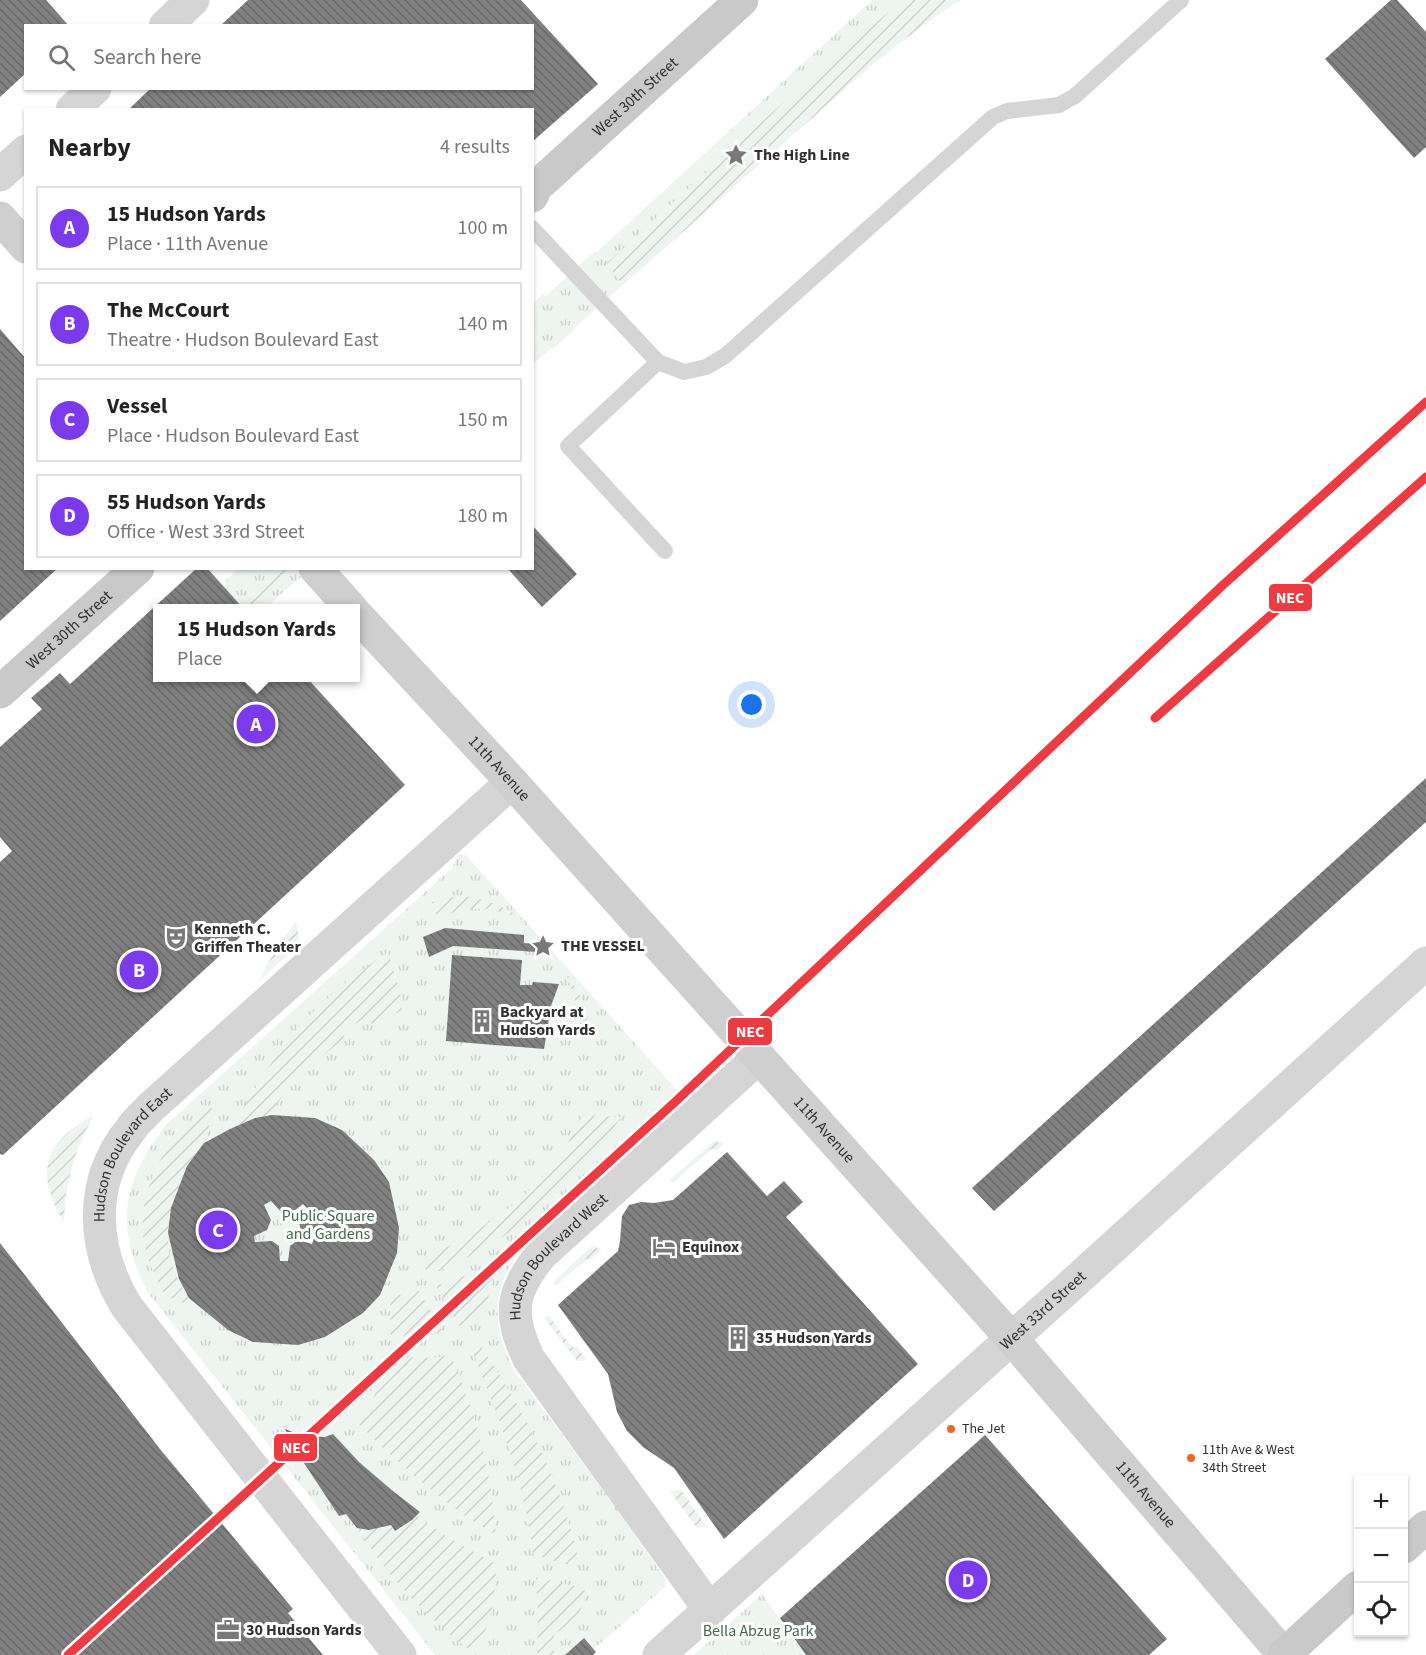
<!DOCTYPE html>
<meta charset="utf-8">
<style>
body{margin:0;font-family:"Source Sans 3",sans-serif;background:#f2f2f2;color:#222}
.controls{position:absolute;right:18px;bottom:18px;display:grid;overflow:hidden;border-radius:0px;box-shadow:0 2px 4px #0004}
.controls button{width:54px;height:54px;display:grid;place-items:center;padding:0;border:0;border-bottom:2px solid #e0e0e0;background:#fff;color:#222;font:30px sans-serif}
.you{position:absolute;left:752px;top:705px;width:21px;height:21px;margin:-15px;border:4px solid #fff;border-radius:50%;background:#1a73e8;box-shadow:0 0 0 9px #1a73e833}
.badge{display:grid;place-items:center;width:39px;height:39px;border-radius:50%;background:#7c3aed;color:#fff;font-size:20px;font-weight:700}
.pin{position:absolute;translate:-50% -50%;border:3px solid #fff;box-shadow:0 2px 6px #0006}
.popup{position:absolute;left:153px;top:604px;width:207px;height:78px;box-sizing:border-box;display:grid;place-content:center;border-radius:0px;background:#fff;filter:drop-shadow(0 2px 4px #0005);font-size:20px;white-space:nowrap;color:#767676}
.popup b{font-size:22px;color:#222}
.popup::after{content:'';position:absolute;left:50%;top:100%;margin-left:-12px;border:12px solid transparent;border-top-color:#fff}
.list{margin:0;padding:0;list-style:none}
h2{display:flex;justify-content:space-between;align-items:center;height:78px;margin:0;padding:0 24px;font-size:26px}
h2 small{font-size:20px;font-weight:400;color:#767676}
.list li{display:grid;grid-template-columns:39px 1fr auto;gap:18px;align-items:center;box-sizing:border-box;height:84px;margin:0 12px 12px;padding:0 12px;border:2px solid #e0e0e0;border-radius:0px}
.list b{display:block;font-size:22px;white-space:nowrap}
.list p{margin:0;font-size:20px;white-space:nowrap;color:#767676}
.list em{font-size:20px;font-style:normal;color:#767676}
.icon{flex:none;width:33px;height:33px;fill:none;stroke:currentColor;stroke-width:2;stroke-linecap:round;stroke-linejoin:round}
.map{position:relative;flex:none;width:1426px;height:1655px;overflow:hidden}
.search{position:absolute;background:#fff;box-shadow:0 2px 4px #0004;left:24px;top:24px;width:510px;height:66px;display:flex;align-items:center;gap:15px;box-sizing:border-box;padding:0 21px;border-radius:0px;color:#767676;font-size:22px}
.panel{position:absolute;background:#fff;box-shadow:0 2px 4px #0004;left:24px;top:108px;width:510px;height:462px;border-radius:0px}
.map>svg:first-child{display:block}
.park{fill:url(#park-tufts)}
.garden{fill:url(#garden-furrows)}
.building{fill:url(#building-back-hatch);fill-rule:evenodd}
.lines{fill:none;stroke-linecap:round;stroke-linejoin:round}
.service{stroke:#d5d5d5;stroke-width:16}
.minor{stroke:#d5d5d5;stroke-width:33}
.secondary{stroke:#cfcfcf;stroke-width:33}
.primary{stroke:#c9c9c9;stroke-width:33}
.rail-1-casing{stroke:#fff;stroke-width:14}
.rail-1{stroke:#ee3a41;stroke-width:9}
.bus-dot{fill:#f26522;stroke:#fff;stroke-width:2}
.labels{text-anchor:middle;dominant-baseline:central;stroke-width:6;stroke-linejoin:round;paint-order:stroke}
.bus-label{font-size:14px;fill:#313131;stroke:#fff;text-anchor:start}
.street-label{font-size:16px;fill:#313131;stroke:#fff}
.poi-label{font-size:16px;font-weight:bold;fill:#313131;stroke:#fff;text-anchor:start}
.park-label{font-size:16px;fill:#406b4d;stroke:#fff}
.line-badge{stroke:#fff;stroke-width:2}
.badge-label{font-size:16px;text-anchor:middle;font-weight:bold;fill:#fff}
</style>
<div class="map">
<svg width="1426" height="1655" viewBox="0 0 1426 1655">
<defs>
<pattern id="park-tufts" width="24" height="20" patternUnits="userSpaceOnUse" patternTransform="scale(1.5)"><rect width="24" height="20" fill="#eef5f0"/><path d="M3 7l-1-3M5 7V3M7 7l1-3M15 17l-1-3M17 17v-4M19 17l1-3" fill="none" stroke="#cdd2ce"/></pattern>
<pattern id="garden-furrows" width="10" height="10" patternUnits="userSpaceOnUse" patternTransform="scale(1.5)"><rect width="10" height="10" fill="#eef5f0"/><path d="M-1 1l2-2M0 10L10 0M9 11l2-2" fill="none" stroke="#cdd2ce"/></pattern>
<pattern id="building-back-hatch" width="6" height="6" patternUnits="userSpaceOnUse" patternTransform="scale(1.5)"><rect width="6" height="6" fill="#808080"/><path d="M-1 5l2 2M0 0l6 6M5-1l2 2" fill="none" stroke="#696969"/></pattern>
</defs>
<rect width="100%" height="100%" fill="#fff"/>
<g class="park">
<path d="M872 0H960C929 20 901 42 872 65L574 328 575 329 554 348 553 347 533 364V304L543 294 546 296 595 251 597 252Z"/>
<path d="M238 569H310L265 608H199L226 584 224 582Z"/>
<path d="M458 854 466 855 685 1099 525 1244C491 1285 490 1325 514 1370L626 1521 666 1580 665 1587 587 1655H435L149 1294C113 1230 122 1177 169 1122L453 867Z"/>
<path d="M762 1594 806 1655H694Z"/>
</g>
<g class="garden">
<path d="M906 0H960C929 20 901 42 872 65L624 284 606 264C665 210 723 156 783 103 823 67 862 31 906 0Z"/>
<path d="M285 568 294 569 250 608 246 603Z"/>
<path d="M458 896C485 898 507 907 529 923 492 906 476 905 437 917L432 902Z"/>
<path d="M296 922 300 944 258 982 277 947Z"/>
<path d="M388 952 400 991 402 1010 373 1026 367 1016 342 1033 345 1038C317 1060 288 1084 270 1115L255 1118 230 1129C250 1098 270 1061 294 1033 321 1001 354 975 388 952Z"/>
<path d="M563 968C580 993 589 1009 591 1040L579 1032C579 1009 573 989 563 968Z"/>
<path d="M212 1107C210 1118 209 1132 205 1143 201 1151 193 1157 188 1164 183 1172 181 1182 178 1190 160 1234 166 1268 194 1306 185 1303 175 1301 168 1296 161 1292 157 1280 154 1273 133 1231 143 1185 168 1147 179 1130 196 1118 212 1107Z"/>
<path d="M94 1115C75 1149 65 1183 64 1222 34 1173 44 1142 94 1115Z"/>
<path d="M583 1115 621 1117C614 1127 608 1138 600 1147 556 1205 496 1248 429 1275L420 1261C469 1237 520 1207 555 1163 566 1148 574 1131 583 1115Z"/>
<path d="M714 1141 724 1143 717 1150 711 1149 673 1183 670 1180Z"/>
<path d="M592 1246 602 1249 590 1260 586 1259 556 1286 553 1282Z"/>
<path d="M492 1264C492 1292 489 1316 459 1326L436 1286 472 1273Z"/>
<path d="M419 1291 443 1332 428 1335 391 1336 390 1297Z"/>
<path d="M548 1315 572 1347H577L587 1360 577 1361 544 1318Z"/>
<path d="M481 1346C525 1411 565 1489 580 1567L565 1564 533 1554C525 1483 498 1416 472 1350Z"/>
<path d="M451 1356C476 1413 492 1473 496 1535L463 1515 420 1481 386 1451 357 1422C373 1401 383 1382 389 1357L425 1358Z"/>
<path d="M681 1490 707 1527 697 1528 670 1491Z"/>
<path d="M417 1515 447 1537 496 1564C496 1596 492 1625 474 1653 432 1623 384 1573 357 1528L369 1530 391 1525 395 1531Z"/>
<path d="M536 1577 574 1586 584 1587C589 1608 572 1624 554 1634V1655H537L538 1615Z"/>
</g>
<g class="building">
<path d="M0 0H46L69 26H26V73L0 97Z"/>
<path d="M248 0H521L598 84 532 142V110H128L151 88H532V26H220Z"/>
<path d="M1391 0H1397L1426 32V147L1414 158 1325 59Z"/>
<path d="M0 329 26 359V568H58L0 621Z"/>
<path d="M532 525 577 574 542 607 507 568H532Z"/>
<path d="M197 568H207L243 608H157V678H307L405 785 3 1155 0 1154V862L12 851 0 837V747L42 709 31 698 60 673 70 684Z"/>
<path d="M1426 778V822L994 1211 972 1188Z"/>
<path d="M445 928 524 935V943L537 944V952L453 946 429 957 423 937Z"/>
<path d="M452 955 522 960 520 985H532L533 982 559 984 551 1006 544 1049 446 1041Z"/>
<path d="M272 1115 315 1118 342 1130 374 1160 389 1182 399 1228 397 1253 380 1295 363 1313 325 1337 298 1345 253 1342 228 1330 195 1303 189 1298 179 1279 168 1233 171 1208 187 1166 204 1143 230 1129 255 1118ZM271 1201 282 1213 290 1214 303 1204 308 1209 299 1222 301 1231 315 1236 312 1244 298 1240 290 1246 288 1261H280L279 1246 272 1241 255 1242 254 1236 267 1230 271 1220 264 1205Z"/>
<path d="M727 1152 767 1196 784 1181 803 1202 786 1217 918 1364 724 1539 674 1468 643 1447 627 1431 617 1412 608 1374 558 1305 618 1251 620 1241 622 1216 629 1205 641 1202 654 1203 673 1200Z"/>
<path d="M0 1243 160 1449 293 1609 288 1613 323 1655H0Z"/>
<path d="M285 1429 303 1436 325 1437 333 1434 359 1462 394 1492 420 1512 412 1520 395 1531 391 1525 369 1530 357 1528 346 1514 339 1516 302 1460Z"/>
<path d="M985 1435 1167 1639 1149 1655H806L780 1618Z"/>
<path d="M584 1638 596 1652 593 1655H565Z"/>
</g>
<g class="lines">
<g class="service">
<path d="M532 228 658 362 684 372 706 367 725 356 993 117 1007 111 1059 105 1075 96 1181 0"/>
<path d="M658 362 568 446 665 551"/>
</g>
<g class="minor">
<path d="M165 26 193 0"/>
<path d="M72 110 95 88"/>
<path d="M0 175 26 151"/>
<path id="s1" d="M710 1610 529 1359C508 1315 510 1292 542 1254L759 1057"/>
<path id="s2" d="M400 1655 127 1307C92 1250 87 1183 131 1129 136 1121 144 1115 150 1108L512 782"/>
<path id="s3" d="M659 1655 1068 1288 1426 963"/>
</g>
<g class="secondary">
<path d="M0 218 26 247"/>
<path d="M315 568 351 608"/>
<path id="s4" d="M355 613 512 782 1012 1339 1284 1655"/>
</g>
<g class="primary">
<path id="s5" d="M532 196 536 187 742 0"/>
<path id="s6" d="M0 692 138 568"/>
<path d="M1404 1547 1426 1527"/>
<path d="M1284 1655 1358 1587"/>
</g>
<g class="rail-1-casing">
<g id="rail-1">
<path d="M1155 718 1426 477"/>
<path d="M68 1655 675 1102 1223 585 1426 402"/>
</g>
</g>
<use href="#rail-1" class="rail-1"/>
</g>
<defs>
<g id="sight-bare" transform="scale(1.8)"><path d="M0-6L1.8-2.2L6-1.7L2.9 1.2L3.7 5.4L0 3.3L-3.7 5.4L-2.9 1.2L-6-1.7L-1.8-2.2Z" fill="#797979" stroke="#fff" stroke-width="2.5" paint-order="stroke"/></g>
<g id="theatre-bare" transform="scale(1.8)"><path d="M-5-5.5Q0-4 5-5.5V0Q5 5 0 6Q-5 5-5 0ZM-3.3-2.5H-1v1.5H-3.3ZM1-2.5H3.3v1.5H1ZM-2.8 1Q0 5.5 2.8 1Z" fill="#797979" stroke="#fff" stroke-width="2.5" paint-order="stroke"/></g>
<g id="building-bare" transform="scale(1.8)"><path d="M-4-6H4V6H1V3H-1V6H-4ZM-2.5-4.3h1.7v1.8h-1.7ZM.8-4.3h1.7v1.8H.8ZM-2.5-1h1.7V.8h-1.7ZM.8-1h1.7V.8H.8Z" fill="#797979" stroke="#fff" stroke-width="2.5" paint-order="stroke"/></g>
<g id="hotel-bare" transform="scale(1.8)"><path d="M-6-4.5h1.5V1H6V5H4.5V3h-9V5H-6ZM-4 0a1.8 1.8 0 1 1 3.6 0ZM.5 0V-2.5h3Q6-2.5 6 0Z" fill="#797979" stroke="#fff" stroke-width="2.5" paint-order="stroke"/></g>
<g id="office-bare" transform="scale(1.8)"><path d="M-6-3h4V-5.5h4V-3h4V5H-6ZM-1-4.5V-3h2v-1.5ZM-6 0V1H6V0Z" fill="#797979" stroke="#fff" stroke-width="2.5" paint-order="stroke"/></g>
</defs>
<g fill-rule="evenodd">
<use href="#sight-bare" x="736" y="155"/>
<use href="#theatre-bare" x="176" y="938"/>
<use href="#sight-bare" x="543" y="946"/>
<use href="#building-bare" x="482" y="1021"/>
<use href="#hotel-bare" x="664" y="1247"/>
<use href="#building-bare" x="738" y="1338"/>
<use href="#office-bare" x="228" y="1630"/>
</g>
<g class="bus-dot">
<circle cx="951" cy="1429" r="5"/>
<circle cx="1191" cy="1458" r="5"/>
</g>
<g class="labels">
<g class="bus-label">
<text x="962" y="1429">The Jet</text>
<text x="1202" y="1450">11th Ave &amp; West<tspan x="1202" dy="18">34th Street</tspan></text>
</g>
<g class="street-label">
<text stroke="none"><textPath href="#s5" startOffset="144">West 30th Street</textPath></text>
<text stroke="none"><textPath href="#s6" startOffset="93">West 30th Street</textPath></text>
<text stroke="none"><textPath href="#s4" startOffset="212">11th Avenue</textPath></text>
<text stroke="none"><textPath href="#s4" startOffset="698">11th Avenue</textPath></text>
<text stroke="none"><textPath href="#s2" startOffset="610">Hudson Boulevard East</textPath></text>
<text stroke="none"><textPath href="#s1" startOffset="430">Hudson Boulevard West</textPath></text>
<text stroke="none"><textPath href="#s3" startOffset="516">West 33rd Street</textPath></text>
<text stroke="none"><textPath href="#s4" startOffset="1184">11th Avenue</textPath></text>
</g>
<g class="poi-label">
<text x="754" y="155">The High Line</text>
<text x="194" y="929">Kenneth C.<tspan x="194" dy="18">Griffen Theater</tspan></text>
<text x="561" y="946">THE VESSEL</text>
<text x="500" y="1012">Backyard at<tspan x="500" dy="18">Hudson Yards</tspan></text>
<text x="682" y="1247">Equinox</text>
<text x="756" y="1338">35 Hudson Yards</text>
<text x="246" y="1630">30 Hudson Yards</text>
</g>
<g class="park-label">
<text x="328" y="1216">Public Square<tspan x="328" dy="18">and Gardens</tspan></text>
<text x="758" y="1631">Bella Abzug Park</text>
</g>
</g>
<g class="line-badge">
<rect x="1268" y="583" width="45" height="29" rx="6" fill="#ee3a41"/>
<rect x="727" y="1017" width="46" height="29" rx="6" fill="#ee3a41"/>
<rect x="273" y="1433" width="45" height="29" rx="6" fill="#ee3a41"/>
</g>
<g class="badge-label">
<text x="1290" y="603">NEC</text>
<text x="750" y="1037">NEC</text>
<text x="296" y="1453">NEC</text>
</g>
</svg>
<div class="controls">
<button>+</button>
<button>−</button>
<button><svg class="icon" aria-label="locate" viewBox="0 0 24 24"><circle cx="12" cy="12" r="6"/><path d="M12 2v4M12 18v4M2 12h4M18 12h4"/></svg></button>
</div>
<div class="you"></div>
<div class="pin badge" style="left:256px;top:724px">A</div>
<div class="popup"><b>15 Hudson Yards</b>Place</div>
<div class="pin badge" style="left:139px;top:970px">B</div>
<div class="pin badge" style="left:218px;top:1230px">C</div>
<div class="pin badge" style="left:968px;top:1580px">D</div>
<div class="search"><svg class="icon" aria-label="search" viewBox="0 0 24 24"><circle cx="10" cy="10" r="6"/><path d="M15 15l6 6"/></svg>Search here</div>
<section class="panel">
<h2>Nearby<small>4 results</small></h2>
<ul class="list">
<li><span class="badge">A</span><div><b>15 Hudson Yards</b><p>Place · 11th Avenue</p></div><em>100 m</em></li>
<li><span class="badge">B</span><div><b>The McCourt</b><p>Theatre · Hudson Boulevard East</p></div><em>140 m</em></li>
<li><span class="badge">C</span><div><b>Vessel</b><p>Place · Hudson Boulevard East</p></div><em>150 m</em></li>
<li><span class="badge">D</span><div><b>55 Hudson Yards</b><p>Office · West 33rd Street</p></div><em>180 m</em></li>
</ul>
</section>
</div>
